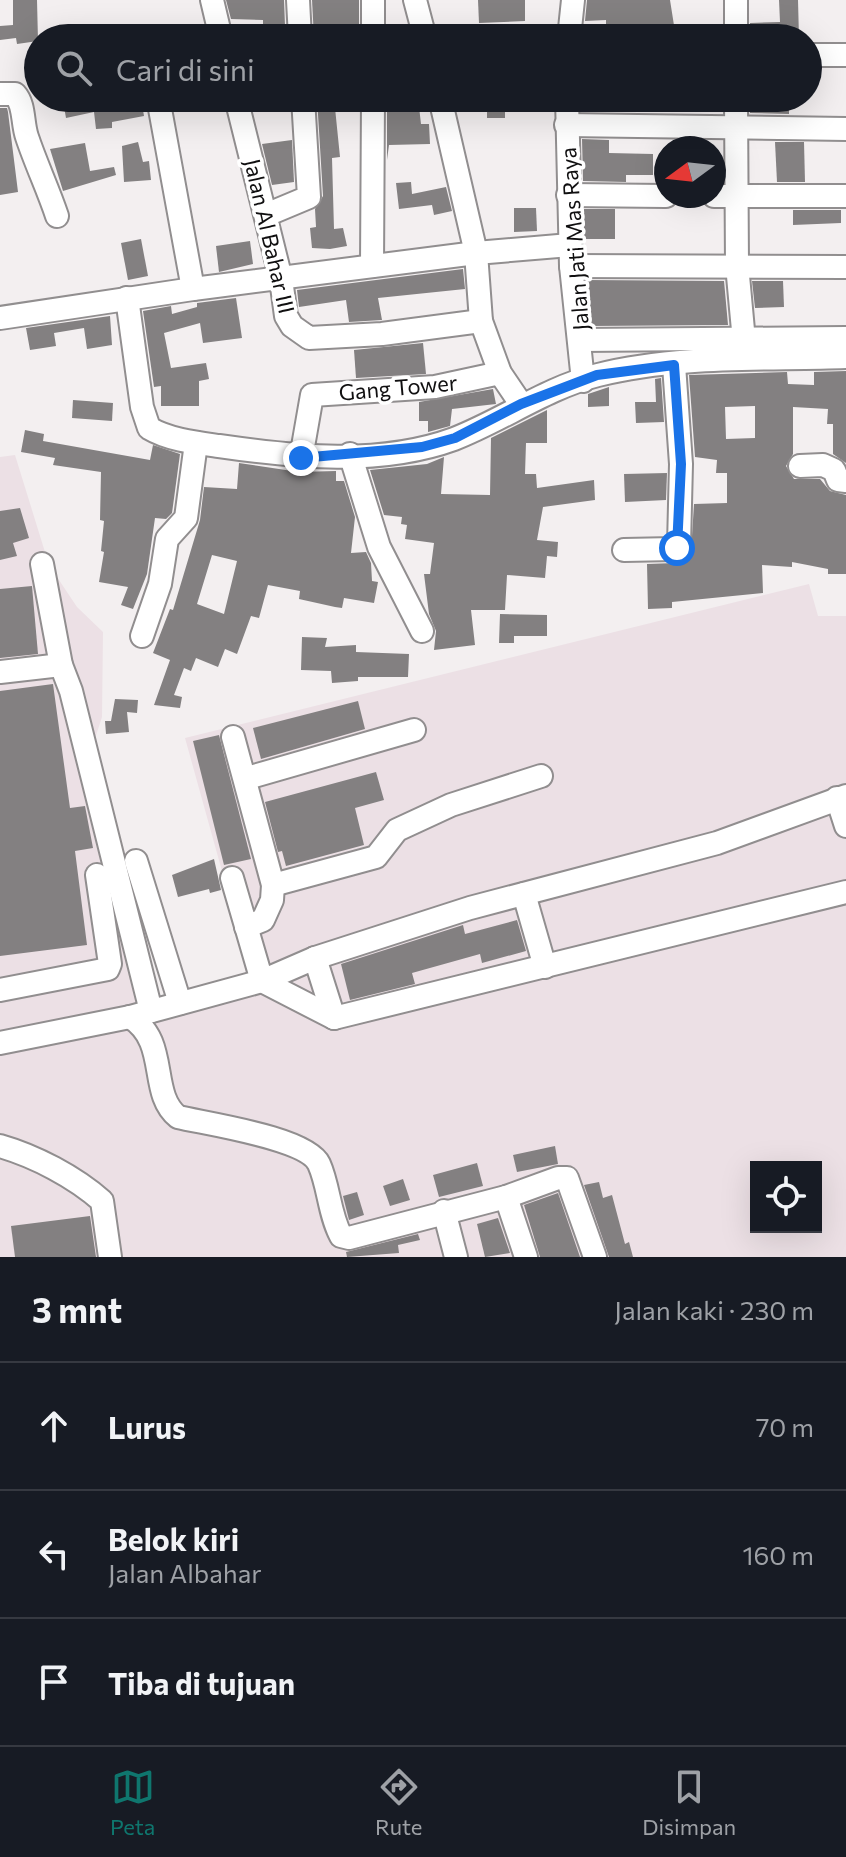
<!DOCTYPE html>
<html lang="id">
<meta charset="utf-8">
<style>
body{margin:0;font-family:Commissioner,sans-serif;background:#20242c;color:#f1f3f6}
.controls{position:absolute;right:24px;bottom:24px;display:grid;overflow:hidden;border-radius:0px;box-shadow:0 8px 32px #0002}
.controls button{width:72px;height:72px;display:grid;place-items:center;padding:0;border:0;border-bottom:2px solid #363941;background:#171b24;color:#f1f3f6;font:40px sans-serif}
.compass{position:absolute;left:654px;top:136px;width:72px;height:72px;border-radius:50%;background:#171b24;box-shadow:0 8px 32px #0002;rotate:255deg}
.stop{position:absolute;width:24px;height:24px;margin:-18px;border:6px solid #1a73e8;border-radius:50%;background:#fff}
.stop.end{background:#1a73e8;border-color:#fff;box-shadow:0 2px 8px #0008}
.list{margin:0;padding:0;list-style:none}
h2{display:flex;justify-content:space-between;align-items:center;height:104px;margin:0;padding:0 32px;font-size:34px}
h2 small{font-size:26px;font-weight:400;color:#9ea1a6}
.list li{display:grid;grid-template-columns:52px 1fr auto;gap:24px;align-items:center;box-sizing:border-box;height:128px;padding:0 32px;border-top:2px solid #363941}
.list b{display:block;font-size:30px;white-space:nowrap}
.list p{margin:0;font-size:26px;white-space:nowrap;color:#9ea1a6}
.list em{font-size:26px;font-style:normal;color:#9ea1a6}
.icon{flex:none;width:44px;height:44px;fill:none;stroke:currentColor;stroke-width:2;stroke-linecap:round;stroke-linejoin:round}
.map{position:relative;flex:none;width:846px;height:1257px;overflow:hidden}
.search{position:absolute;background:#171b24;box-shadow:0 8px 32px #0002;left:24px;right:24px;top:24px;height:88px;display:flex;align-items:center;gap:20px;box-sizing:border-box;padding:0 28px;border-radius:44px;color:#9ea1a6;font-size:30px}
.sheet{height:488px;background:#171b24}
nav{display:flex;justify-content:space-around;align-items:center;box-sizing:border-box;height:112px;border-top:2px solid #363941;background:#171b24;font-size:22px;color:#9ea1a6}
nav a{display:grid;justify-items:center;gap:4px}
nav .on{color:#0f766e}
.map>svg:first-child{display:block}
.built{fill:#ece0e5;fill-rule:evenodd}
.building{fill:#838081;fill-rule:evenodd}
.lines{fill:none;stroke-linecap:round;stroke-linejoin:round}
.minor-casing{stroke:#918e8f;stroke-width:26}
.minor{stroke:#fff;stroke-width:22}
.route{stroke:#1a73e8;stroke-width:10}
.labels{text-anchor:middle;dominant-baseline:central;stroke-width:7;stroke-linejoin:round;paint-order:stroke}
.street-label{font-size:22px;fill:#100f10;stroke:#fff}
</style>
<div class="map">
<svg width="846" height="1257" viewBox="0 0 846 1257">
<rect width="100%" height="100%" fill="#f3eff0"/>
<path class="built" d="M15 455 49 565 77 607 103 632 102 717 89 757 140 1002 247 979 235 918 185 738 809 584 818 616H846V1257H0V457ZM756 1167H816V1227H756Z"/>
<g class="building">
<path d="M13 0H37L38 41 17 44 16 38 0 40V26L13 25Z"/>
<path d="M226 0H284L285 26 263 27V20L231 19Z"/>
<path d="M312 0H359V38H314Z"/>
<path d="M478 0H525V21L479 23Z"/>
<path d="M587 0H670L676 38H606V20L585 21Z"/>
<path d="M779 0H798L799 38H750V23L780 22Z"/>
<path d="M78 98H141L144 116 112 122V128L96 129 94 112 66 118 63 101Z"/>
<path d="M317 98H334L340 157 332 158 334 229 343 228 347 246 330 249 312 248 310 228 316 227 315 209 323 196Z"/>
<path d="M387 98H418L421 124H429L430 144 389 145 387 160Z"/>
<rect x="487" y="98" width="18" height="20"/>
<path d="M587 98H617L618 112 587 111Z"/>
<path d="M750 98H789V114L750 113Z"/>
<path d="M0 108H7L8 112 18 192 0 195Z"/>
<path d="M582 139 609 140V153L653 154V175H626V182L583 181Z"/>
<path d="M292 140 294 182 272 185 262 144Z"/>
<path d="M138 142 143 162 149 161 151 180 124 182 122 146Z"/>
<path d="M775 142H804L805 182H777Z"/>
<path d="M85 143 90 171 114 167 116 175 63 191 50 149Z"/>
<path d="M411 182 412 194 446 187 452 211 434 215 432 205 399 209 396 183Z"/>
<path d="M514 208H536L537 231 514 232Z"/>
<rect x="584" y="209" width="31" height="30"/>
<path d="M793 210H841V223L793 225Z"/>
<path d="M141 239 148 276 128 280 121 243Z"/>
<path d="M250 241 253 264 219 272 216 246Z"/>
<path d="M463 269 465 289 378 298 382 320 349 322 346 300 299 307 297 290Z"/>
<path d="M587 280 724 281 728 325 591 326Z"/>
<path d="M752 281H783L784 307 755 308Z"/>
<path d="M236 298 242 338 203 343 200 323 164 333 171 368 206 363 209 379 199 381V406H161V386L154 387 143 311 171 306 172 314 197 307V303Z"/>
<path d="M110 316 112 345 87 349 84 328 54 333 56 346 30 350 26 328Z"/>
<path d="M423 343 426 374 356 378 354 350Z"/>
<path d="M846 371V463L833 454V424H827L828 409 793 407V454L786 466 794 479H820L830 491 846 495V574H828V569L792 562V567L762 565 763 593 672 602V608L648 609 647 564 675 563 691 552 694 504 727 503V473H716L717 460 695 457 689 375 787 372 788 384 814 385V372ZM755 406V438L726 439 725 407Z"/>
<path d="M661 378 664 422 636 423 635 402H656L655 379Z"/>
<path d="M609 387V406L588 407V394Z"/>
<path d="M493 389 496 404 452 409 450 426 428 432V421H419V402Z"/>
<path d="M73 400 113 403 112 421 72 418Z"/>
<path d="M547 410V443H526L525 474H536L537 488 594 480 595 500 543 507 537 540 558 542 557 557 547 556 545 578 507 575 505 610H471L475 645 434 650 436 631 429 614 424 574H430L434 543 405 539 407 525 401 524 402 517 384 515 370 470 427 464 444 457 441 494 490 495 491 438Z"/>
<path d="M25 430 44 434 43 441 150 460 153 445 180 454 172 513 166 519 155 518 147 574 133 609 121 605 128 587 99 582 104 552 101 551 104 521 100 520 101 472 53 465 55 458 21 452Z"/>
<path d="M239 463 299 472 336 471V481H344L355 517 351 553 366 552 371 563 372 581 378 582 374 603 344 598 342 608 335 607 299 599 300 591 268 585 259 618 251 616 237 654 225 649 218 667 196 658 191 671 184 668 174 695 182 697 180 708 154 705 170 660 153 653 170 609 173 610 200 520 204 487 237 489ZM212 555 237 561 224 614 197 604Z"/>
<path d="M667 473 666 500 625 502 624 474Z"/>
<path d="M20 508 29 538 13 543 17 556 0 560V511Z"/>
<path d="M32 586 38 654 0 658V589Z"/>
<path d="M500 614 547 615V636H514V643H499Z"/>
<path d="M302 637 327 638 325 647 356 645V652L409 654 408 677H358V681L332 683 331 671 301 670Z"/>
<path d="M53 684 70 808 85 806 93 848 75 851 87 945 0 956V691Z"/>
<path d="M115 699 138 700 137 713 127 712 129 732 106 734 105 721H111Z"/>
<path d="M358 701 365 729 261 759 253 728Z"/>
<path d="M219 735 251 859 224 865 193 741Z"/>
<path d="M376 772 384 800 355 808 364 845 286 866 282 851 278 852 265 802Z"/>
<path d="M214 859 221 890 210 893 209 889 178 897 172 875Z"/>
<path d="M517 920 526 951 482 963 480 954 412 973 415 984 350 1000 341 964 463 925 465 934Z"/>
<path d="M555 1146 558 1164 517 1172 513 1155Z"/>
<path d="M477 1163 483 1186 439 1197 433 1175Z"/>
<path d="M403 1179 410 1200 390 1206 383 1186Z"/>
<path d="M599 1182 603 1198 612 1195 625 1244 629 1242 633 1257H609L584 1185Z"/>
<path d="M357 1192 364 1215 349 1220 343 1196Z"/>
<path d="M558 1193 580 1257H540L524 1205Z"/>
<path d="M90 1216 96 1257H15L11 1226Z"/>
<path d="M498 1218 510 1253 485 1257 477 1224Z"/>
<path d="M418 1234 420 1240 398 1245 399 1253 347 1257 346 1252Z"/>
</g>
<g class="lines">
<g class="minor-casing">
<g id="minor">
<path d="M212 0 221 38"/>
<path d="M298 0 300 38"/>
<path d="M415 0 425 38"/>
<path d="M736 0V38"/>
<path d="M373 38V0"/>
<path d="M569 38 573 0"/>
<path d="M808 55H846"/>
<path d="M0 94H15C25 105 22 123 27 137 36 164 48 189 57 216"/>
<path d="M158 98 193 289"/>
<path d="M236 98 281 279 286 316 292 326 309 338 382 334 481 321"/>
<path d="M440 98 476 253 481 321 500 373 521 404"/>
<path d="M567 98 571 266 583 381"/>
<path d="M736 98 737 265 745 352"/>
<path d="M566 125 846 129"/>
<path d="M568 195 666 196"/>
<path d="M714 196H846"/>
<path d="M266 215 309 197 303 98"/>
<path d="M372 266 373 98"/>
<path d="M571 266 846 267"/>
<path d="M127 298 142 407 149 428C169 440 197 443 219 446 295 457 380 466 454 439 503 420 546 388 598 375 677 355 765 360 846 357"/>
<path d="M0 318 193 289 476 253 570 245"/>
<path d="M580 340 846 338"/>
<path d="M350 454 379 547 422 631"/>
<path d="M301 458 312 395 435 387 500 373"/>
<path d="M800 466 823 465 834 470 838 480 846 481"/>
<path d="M624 550 674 549 679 545 681 464 674 365"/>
<path d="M42 564 61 665 71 691 151 1011"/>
<path d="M142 636 160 584 167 539 186 518 196 443"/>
<path d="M0 672 61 665"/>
<path d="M233 737 273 885 272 900 263 920 246 927"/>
<path d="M247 778 414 730"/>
<path d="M837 798 846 826"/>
<path d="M136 861 180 1003"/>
<path d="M232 878 262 981 334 1018 846 892"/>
<path d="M273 885 376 857 397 830 451 805 541 776"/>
<path d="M524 894 545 967"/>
<path d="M315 958 334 1018"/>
<path d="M0 990 108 969 110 964 97 875"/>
<path d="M130 1017C170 1042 148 1093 178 1117 207 1124 307 1138 319 1164 329 1186 329 1214 341 1236L349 1238 506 1197 558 1178H567L595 1257"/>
<path d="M0 1043 130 1017 262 981 315 958 470 908 717 843 846 796"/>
<path d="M0 1146C35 1156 75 1177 102 1201L110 1257"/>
<path d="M506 1197 526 1257"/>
<path d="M444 1211 456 1257"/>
</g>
</g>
<use href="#minor" class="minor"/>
</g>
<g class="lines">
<path class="route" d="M301 458 422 447 455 438 521 404 597 375 674 365 681 464 677 548"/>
</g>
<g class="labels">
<g class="street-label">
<text transform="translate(270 236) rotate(77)">Jalan Al Bahar III</text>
<text transform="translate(574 239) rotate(-94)">Jalan Jati Mas Raya</text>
<text transform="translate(398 387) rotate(-5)">Gang Tower</text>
</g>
</g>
</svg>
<div class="controls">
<button><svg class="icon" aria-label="locate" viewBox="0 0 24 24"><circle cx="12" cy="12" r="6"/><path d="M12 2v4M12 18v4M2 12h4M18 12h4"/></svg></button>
</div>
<svg class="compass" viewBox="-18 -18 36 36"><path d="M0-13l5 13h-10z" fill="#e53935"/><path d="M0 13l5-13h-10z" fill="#9ea1a6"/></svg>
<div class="stop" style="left:677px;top:548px"></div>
<div class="stop end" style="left:301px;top:458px"></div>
<div class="search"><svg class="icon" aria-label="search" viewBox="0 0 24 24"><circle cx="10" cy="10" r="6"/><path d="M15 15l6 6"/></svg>Cari di sini</div>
</div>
<section class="sheet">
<h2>3 mnt<small>Jalan kaki · 230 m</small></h2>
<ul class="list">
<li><svg class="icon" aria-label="ahead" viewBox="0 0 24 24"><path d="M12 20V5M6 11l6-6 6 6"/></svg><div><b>Lurus</b></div><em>70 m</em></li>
<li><svg class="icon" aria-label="left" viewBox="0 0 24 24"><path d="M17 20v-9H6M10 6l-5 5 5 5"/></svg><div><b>Belok kiri</b><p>Jalan Albahar</p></div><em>160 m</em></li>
<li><svg class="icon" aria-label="arrive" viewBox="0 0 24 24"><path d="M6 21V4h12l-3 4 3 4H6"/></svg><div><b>Tiba di tujuan</b></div></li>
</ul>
</section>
<nav>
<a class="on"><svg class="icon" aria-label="map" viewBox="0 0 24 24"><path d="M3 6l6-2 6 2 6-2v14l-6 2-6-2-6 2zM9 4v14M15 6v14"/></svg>Peta</a>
<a><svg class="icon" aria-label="directions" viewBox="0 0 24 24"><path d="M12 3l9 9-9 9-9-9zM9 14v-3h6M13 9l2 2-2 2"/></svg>Rute</a>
<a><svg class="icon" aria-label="saved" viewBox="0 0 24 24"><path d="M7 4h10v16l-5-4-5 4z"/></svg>Disimpan</a>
</nav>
